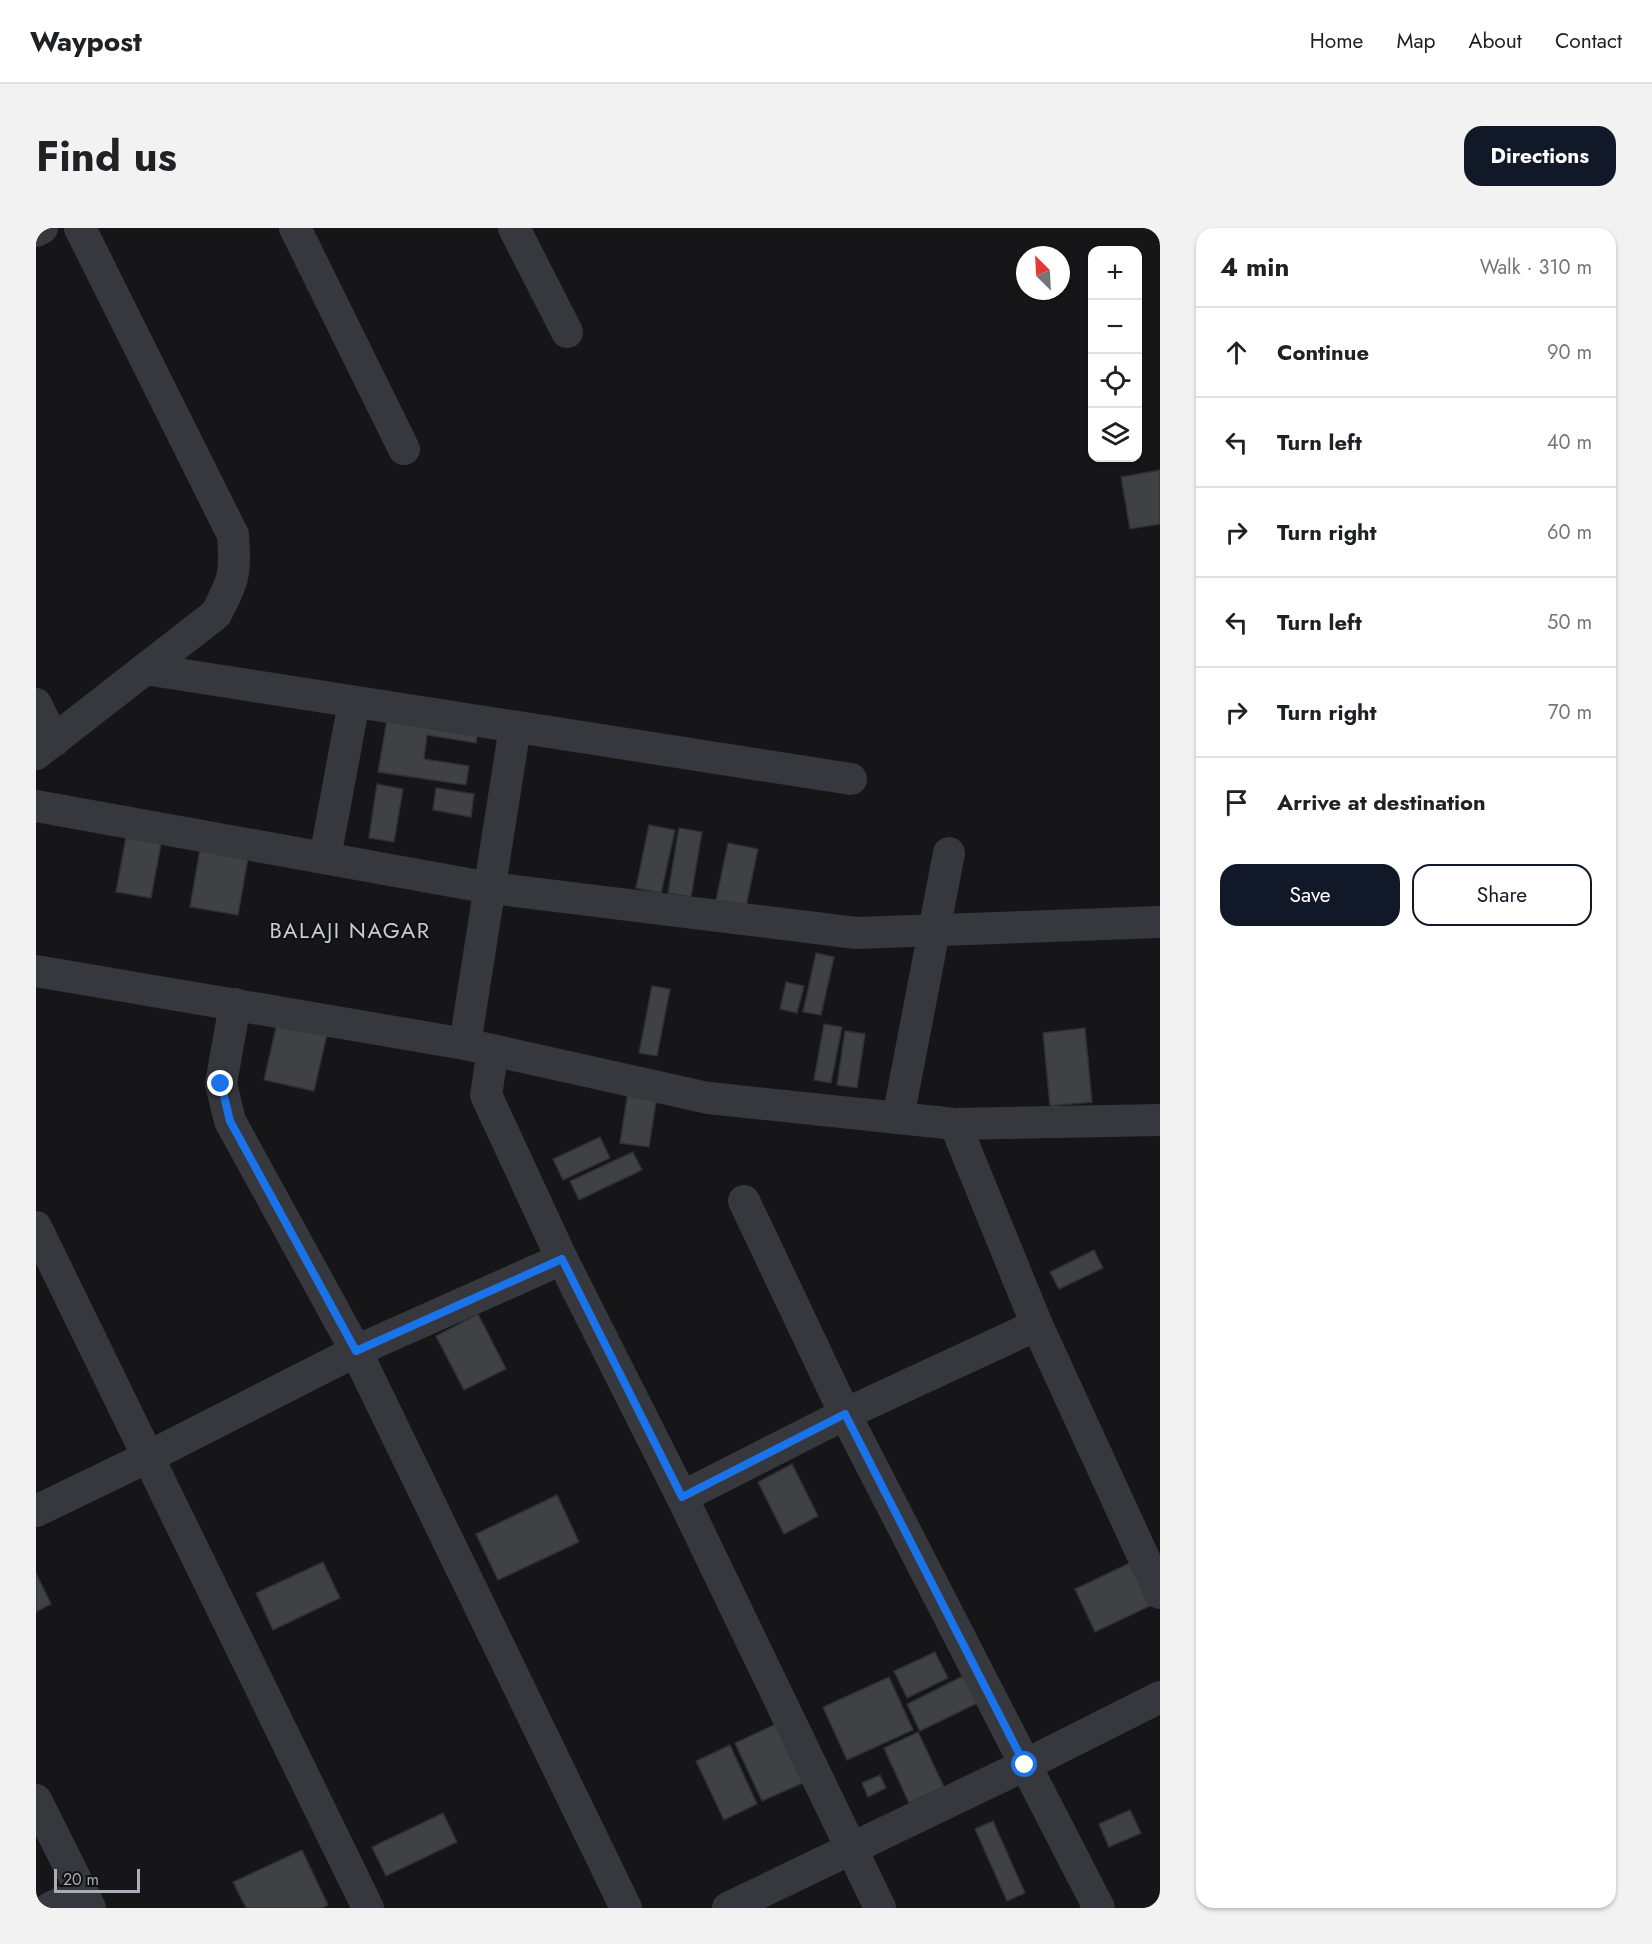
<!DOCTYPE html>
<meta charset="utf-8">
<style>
body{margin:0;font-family:Jost,sans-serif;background:#f2f2f2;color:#202124}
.controls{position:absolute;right:18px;top:18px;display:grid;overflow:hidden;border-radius:12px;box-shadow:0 2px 4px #0004}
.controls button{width:54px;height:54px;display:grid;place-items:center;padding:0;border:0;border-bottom:2px solid #e0e0e0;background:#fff;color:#202124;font:30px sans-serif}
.compass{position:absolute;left:980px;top:18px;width:54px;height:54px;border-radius:50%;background:#fff;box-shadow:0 2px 4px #0004;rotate:336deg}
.scale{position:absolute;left:18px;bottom:15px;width:86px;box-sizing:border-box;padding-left:6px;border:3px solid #a8adb8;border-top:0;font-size:16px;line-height:21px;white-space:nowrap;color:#a8adb8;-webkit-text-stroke:4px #111113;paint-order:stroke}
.stop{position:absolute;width:18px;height:18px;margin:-14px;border:4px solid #1a73e8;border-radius:50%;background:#fff}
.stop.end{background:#1a73e8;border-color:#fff;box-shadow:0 2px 6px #0008}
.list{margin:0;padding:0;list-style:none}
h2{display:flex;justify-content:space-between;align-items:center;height:78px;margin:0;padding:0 24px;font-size:26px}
h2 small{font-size:20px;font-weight:400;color:#757577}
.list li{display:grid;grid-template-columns:39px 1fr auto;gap:18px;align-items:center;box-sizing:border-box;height:90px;padding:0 24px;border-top:2px solid #e0e0e0}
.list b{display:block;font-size:22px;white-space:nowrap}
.list em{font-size:20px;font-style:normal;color:#757577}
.actions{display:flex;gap:12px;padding:18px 24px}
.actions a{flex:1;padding:14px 0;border:2px solid #111827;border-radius:18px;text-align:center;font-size:21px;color:#111827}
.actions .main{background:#111827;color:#fff}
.icon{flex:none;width:33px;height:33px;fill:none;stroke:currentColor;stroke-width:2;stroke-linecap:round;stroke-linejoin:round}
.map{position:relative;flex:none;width:1124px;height:1680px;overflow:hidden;border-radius:18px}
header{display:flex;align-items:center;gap:36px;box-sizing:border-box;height:84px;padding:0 30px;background:#fff;border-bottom:2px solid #e0e0e0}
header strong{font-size:28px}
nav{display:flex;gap:33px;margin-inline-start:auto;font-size:21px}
.intro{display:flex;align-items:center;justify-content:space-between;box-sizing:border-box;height:144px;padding:0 36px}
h1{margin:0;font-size:42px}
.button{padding:15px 27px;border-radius:18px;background:#111827;color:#fff;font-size:21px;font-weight:700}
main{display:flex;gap:36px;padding:0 36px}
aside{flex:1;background:#fff;border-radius:18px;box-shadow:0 2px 4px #0004}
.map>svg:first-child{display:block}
.building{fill:#404145;stroke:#303034;stroke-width:1.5}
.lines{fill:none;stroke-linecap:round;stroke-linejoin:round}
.street{stroke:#37383d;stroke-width:32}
.route{stroke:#1a73e8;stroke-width:8}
.labels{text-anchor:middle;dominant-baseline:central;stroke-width:4.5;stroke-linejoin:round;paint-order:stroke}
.neighbourhood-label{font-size:22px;letter-spacing:1.5px;fill:#c9ccd4;stroke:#111113}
</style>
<header>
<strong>Waypost</strong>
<nav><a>Home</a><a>Map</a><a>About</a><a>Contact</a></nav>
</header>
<div class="intro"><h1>Find us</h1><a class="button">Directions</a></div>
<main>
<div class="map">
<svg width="1124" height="1680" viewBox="0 0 1124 1680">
<rect width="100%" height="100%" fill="#161618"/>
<g class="building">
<path d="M1124 242V296L1094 301 1085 249Z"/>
<path d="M353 480 443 494 440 515 391 507 388 531 433 538 430 557 342 544Z"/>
<path d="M341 556 367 561 358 614 333 610Z"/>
<path d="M400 560 438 566 435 589 397 582Z"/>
<path d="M613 597 639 602 625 665 600 660Z"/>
<path d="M92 598 127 605 115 670 80 664Z"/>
<path d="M643 600 666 604 655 669 632 665Z"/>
<path d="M165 615 213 624 202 687 154 679Z"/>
<path d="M692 615 722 621 709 683 679 677Z"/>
<path d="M780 725 798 729 785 787 767 784Z"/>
<path d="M750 754 768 758 761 785 744 781Z"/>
<path d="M616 758 634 761 621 828 603 825Z"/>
<path d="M242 791 292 802 278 863 228 852Z"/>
<path d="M788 796 806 799 795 855 778 852Z"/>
<path d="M1049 800 1056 874 1014 878 1007 805Z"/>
<path d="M809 803 829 806 821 860 801 857Z"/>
<path d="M593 857 622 861 613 919 584 915Z"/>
<path d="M564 909 574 930 527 952 517 931Z"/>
<path d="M597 924 606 942 543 972 534 953Z"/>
<path d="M1058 1022 1067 1040 1023 1061 1014 1044Z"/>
<path d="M442 1086 470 1141 428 1162 400 1108Z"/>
<path d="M756 1236 782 1288 748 1306 722 1254Z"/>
<path d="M521 1267 543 1314 462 1352 440 1306Z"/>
<path d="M1098 1333 1118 1376 1059 1404 1039 1361Z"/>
<path d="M287 1334 304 1370 237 1402 220 1365Z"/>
<path d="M0 1345 15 1376 0 1384Z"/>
<path d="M899 1424 912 1450 871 1470 858 1443Z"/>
<path d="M937 1443 950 1471 884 1503 871 1476Z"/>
<path d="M853 1449 877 1502 811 1532 787 1479Z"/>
<path d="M751 1491 778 1550 726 1573 699 1515Z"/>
<path d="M882 1504 908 1559 873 1575 848 1520Z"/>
<path d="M694 1517 721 1576 688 1592 660 1533Z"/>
<path d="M844 1547 850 1560 832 1569 826 1555Z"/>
<path d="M1094 1582 1105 1605 1073 1619 1063 1596Z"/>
<path d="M407 1585 421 1614 350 1648 336 1619Z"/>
<path d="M957 1593 989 1665 971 1673 939 1601Z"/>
<path d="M266 1622 292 1677 287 1680H210L197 1654Z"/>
</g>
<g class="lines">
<g class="street">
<path d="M259 0 368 221"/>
<path d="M478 0 531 104"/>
<path d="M0 3 6 0"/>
<path d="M109 441 815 551"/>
<path d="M0 476 18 513"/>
<path d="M0 526 180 386C198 352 200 345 197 307L44 0"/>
<path d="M0 578 454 660 820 705 1124 694"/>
<path d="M289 630 318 474"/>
<path d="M0 743 429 816 672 870 919 896 1124 892"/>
<path d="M199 776 185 856 194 893 320 1123 590 1680"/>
<path d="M429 816 479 499"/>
<path d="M457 822 450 867 526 1031 646 1269 844 1680"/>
<path d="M862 890 913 625"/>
<path d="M919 896 1001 1097 1124 1365"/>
<path d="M708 973 809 1186 1063 1680"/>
<path d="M0 999 332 1680"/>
<path d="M646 1269 809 1186 1001 1097"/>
<path d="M0 1283 112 1229 320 1123 526 1031"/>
<path d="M0 1572 54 1680"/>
<path d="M14 1680 46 1665"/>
<path d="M692 1680 989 1537 1124 1469"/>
</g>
</g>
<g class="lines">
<path class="route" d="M185 856 194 893 320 1123 526 1031 646 1269 809 1186 989 1537"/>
</g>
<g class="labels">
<g class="neighbourhood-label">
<text x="314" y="702">BALAJI NAGAR</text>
</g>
</g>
</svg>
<div class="controls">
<button>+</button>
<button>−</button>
<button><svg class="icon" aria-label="locate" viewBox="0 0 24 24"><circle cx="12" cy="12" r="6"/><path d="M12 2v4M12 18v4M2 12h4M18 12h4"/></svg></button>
<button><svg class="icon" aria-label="layers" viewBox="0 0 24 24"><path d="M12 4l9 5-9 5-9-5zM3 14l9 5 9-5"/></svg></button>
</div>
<svg class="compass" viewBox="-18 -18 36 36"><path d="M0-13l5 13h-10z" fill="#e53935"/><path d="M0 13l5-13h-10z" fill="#757577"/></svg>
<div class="scale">20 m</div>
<div class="stop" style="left:989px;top:1537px"></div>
<div class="stop end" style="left:185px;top:856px"></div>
</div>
<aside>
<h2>4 min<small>Walk · 310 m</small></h2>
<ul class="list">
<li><svg class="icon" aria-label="ahead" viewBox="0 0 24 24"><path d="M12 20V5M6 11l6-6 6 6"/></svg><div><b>Continue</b></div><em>90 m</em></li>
<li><svg class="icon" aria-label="left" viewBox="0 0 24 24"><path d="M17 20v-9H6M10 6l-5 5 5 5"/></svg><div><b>Turn left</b></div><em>40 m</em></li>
<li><svg class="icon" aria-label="right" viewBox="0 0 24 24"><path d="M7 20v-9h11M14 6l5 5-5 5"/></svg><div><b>Turn right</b></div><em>60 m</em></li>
<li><svg class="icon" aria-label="left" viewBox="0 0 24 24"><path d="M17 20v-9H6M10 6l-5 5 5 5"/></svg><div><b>Turn left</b></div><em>50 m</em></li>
<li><svg class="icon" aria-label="right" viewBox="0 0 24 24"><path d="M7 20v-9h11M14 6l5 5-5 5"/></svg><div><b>Turn right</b></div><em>70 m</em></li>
<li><svg class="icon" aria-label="arrive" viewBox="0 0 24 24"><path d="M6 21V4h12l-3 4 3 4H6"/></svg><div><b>Arrive at destination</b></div></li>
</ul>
<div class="actions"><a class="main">Save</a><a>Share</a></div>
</aside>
</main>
